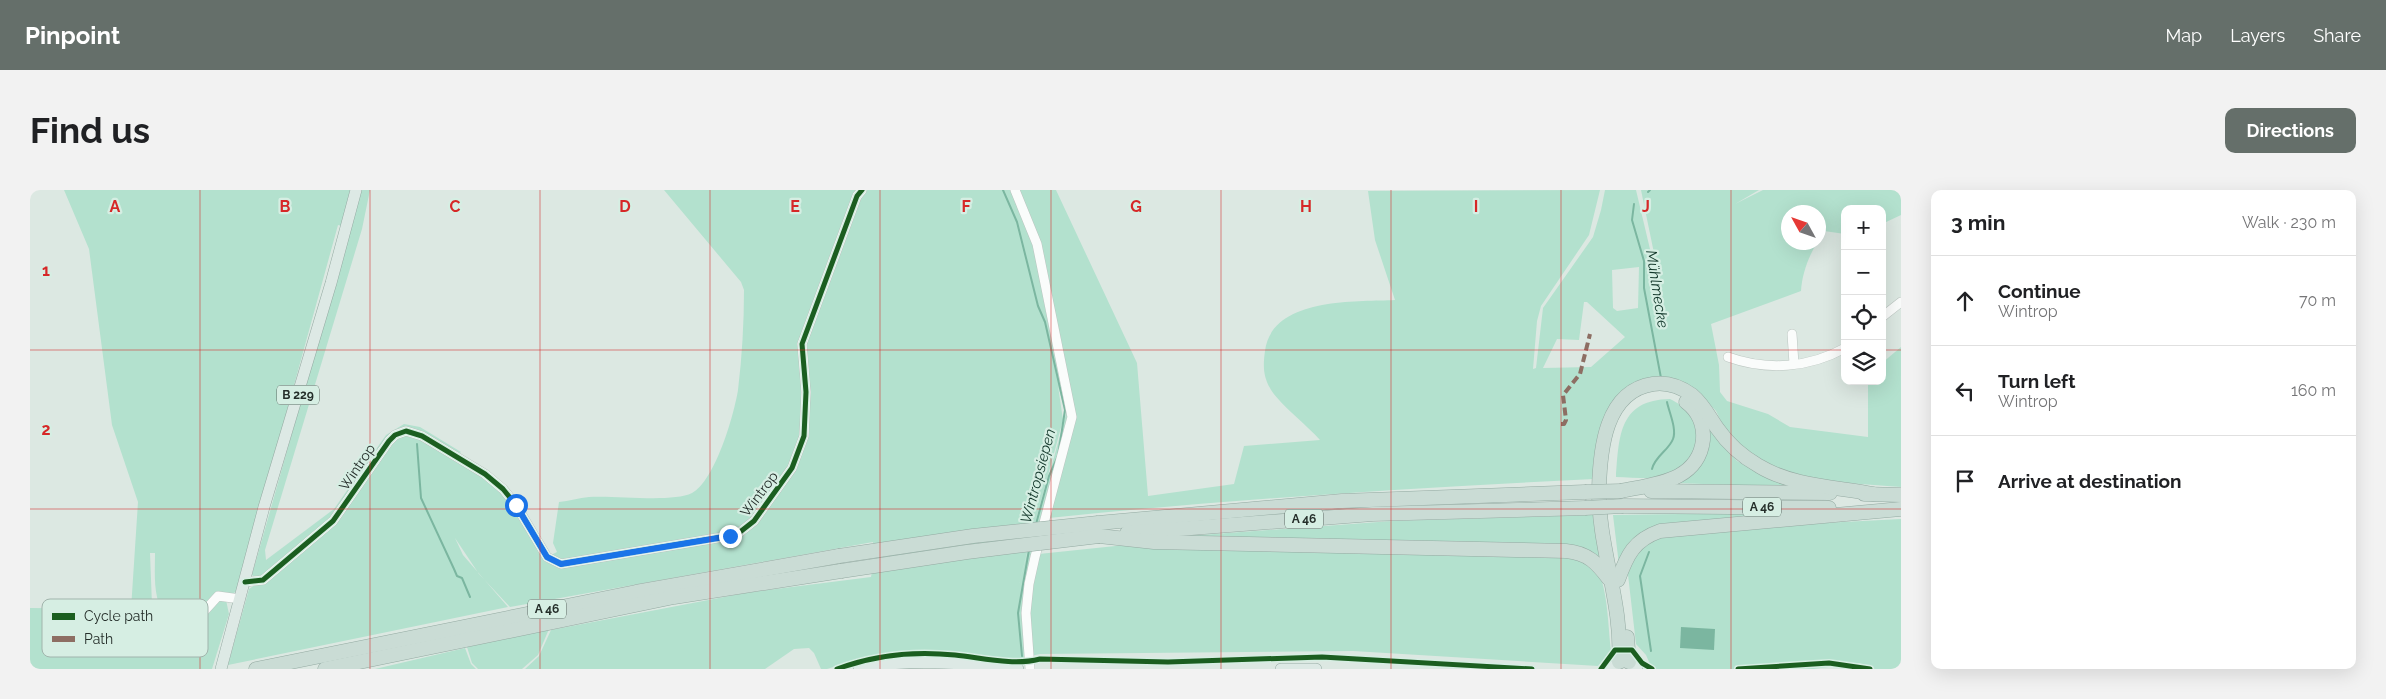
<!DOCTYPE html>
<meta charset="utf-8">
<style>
body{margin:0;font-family:Raleway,sans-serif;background:#f2f2f2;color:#202124}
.controls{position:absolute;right:15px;top:15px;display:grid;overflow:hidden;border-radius:10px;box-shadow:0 5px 20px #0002}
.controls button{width:45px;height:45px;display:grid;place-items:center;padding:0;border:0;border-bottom:1px solid #e0e0e0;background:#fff;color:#202124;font:25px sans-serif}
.compass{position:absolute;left:1751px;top:15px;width:45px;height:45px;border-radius:50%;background:#fff;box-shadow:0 5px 20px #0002;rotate:310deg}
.stop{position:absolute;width:15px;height:15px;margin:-11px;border:4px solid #1a73e8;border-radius:50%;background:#fff}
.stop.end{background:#1a73e8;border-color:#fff;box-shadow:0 1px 5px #0008}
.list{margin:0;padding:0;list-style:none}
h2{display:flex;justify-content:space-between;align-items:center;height:65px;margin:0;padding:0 20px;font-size:21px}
h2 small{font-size:16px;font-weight:400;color:#757577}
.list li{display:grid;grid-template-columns:32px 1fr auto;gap:15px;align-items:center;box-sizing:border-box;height:90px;padding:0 20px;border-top:1px solid #e0e0e0}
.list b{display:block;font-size:19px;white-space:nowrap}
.list p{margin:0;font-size:16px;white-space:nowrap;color:#757577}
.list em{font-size:16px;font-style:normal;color:#757577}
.icon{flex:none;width:28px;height:28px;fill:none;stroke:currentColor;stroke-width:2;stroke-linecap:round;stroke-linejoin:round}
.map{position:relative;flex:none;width:1871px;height:479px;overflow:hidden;border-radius:10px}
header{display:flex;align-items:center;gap:30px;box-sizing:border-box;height:70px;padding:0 25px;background:#656f6a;color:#fff}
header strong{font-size:24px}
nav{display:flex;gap:28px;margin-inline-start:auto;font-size:18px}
.intro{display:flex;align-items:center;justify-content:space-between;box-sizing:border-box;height:120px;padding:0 30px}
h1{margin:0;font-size:35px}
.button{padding:12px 22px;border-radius:10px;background:#656f6a;color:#fff;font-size:18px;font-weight:700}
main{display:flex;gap:30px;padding:0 30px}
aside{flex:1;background:#fff;border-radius:10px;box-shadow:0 5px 20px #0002}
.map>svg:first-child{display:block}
.green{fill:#b3e1ce;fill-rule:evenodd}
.water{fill:#7bb6a0}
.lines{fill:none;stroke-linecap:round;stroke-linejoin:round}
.stream{stroke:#7bb6a0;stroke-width:2}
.minor-casing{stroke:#bbc5c0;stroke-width:10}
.major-casing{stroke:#94aaa2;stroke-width:12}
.highway-casing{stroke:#94aaa2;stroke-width:15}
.minor{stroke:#fafcfb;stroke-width:9}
.major{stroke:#dde9e5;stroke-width:11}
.highway{stroke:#cadcd5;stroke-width:14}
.highway-bridge-casing{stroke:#94aaa2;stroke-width:15;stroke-linecap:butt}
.highway-bridge{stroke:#cadcd5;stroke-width:14}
.quiet{stroke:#8d6e63;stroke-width:4;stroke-dasharray:8 4;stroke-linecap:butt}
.cycleway-casing{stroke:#d6eee3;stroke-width:8}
.cycleway{stroke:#1b5e20;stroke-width:5}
.route{stroke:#1a73e8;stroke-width:6}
.grid{fill:none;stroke:#d62828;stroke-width:1;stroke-opacity:0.55}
.labels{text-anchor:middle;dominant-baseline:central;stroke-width:4.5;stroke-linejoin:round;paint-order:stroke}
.shield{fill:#d6eee3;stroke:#5a6862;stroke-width:1}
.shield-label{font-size:12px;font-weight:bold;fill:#252e2a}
.street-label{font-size:14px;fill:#252e2a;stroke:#d6eee3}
.water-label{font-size:15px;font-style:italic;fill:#12372a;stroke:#d6eee3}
.key{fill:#d6eee3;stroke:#a1b4ac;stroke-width:1}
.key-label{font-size:14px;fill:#252e2a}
.grid-label{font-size:16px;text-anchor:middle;font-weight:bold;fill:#d62828;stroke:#d6eee3;stroke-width:4.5;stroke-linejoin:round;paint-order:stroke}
</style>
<header>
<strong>Pinpoint</strong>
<nav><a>Map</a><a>Layers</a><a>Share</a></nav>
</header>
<div class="intro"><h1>Find us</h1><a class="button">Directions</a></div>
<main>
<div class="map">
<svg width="1871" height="479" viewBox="0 0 1871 479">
<rect width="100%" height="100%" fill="#dce8e2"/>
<g class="green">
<path d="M34 0H340L332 39 235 360 236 370 304 319 356 245 374 234 390 237 431 262 428 264 404 251 402 254C425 268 451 280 470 300 489 319 501 345 516 368L523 375 530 369 521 365 527 362 523 353 529 312C539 311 549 308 559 307 584 305 642 313 662 303 685 291 704 225 708 200 712 167 714 133 714 100L711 92 634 0H828L770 152 772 239 764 272 719 331 725 335 766 279 778 240 774 152 829 8 835 0H1026L1107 173 1118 306 1204 294 1214 256 1290 250C1278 236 1247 212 1240 198 1233 186 1233 175 1235 161 1242 107 1325 112 1365 110L1345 50 1338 1 1570 0 1559 45 1511 116 1507 131 1503 179 1506 178 1513 118 1563 47 1571 20 1575 0H1606L1624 76 1630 85 1633 84 1625 68 1611 0H1729L1705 14 1733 0H1871V25L1852 34V19H1815V44L1794 41 1789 50 1788 22H1758V52L1787 53C1778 67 1772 85 1771 101L1681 134 1689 175 1690 202 1697 211 1738 224 1760 237 1838 247V191H1852V173L1871 157V297L1803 292 1748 281 1717 264 1697 243 1686 221 1664 198 1627 188 1605 193 1586 208 1572 236 1567 254 1564 289C1382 298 1200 309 1019 328L1009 364 1095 355 1543 365C1552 367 1558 368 1564 375 1578 390 1578 439 1581 460L1568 476 1323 461 1010 464 982 470 920 463 866 462 835 467 797 479H791L784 463 779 458 764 459 735 479H495L509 466 521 440 715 403 841 387 845 364 843 352 480 417 449 384 425 348 433 365 478 417 198 475 219 399 238 386 236 383 232 386 224 387 222 385 320 38 308 35 208 399 204 403C171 402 174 436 139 431 122 412 125 386 125 363H120L122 415 136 434 148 437 167 430 187 410H196L199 424 182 479H0V418L101 419 108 312 82 235 59 59ZM1609 77 1608 118 1587 121 1583 118 1582 80ZM1554 112H1557L1595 147 1561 177 1513 178 1527 149 1549 150ZM1028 196 1036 224 989 393 1033 230Z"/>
<path d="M1640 209C1648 213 1656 218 1661 226 1675 250 1660 281 1633 287 1619 290 1601 287 1586 287 1589 246 1589 210 1640 209Z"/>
<path d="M1675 229 1691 253 1707 271 1758 297 1645 293 1658 286Z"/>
<path d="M1792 322 1634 337 1589 375 1583 325Z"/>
<path d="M1563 325 1572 373 1563 364 1157 346 1362 331Z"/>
<path d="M1871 329V479H1845L1829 473 1783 479H1622L1616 465 1606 454 1597 376 1608 358 1623 348 1794 333Z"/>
<path d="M519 439 508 465 492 479H448L442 473 437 457Z"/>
<path d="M435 458 441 474 446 479H345Z"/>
</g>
<path class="water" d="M1651 437 1685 439 1684 460 1650 458Z"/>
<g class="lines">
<g class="stream">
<path d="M973 0 987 32 1008 116 1015 132 1035 220 1028 266 1019 286 1006 334"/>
<path d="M1618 2 1620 0"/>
<path d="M1604 14 1602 30 1614 71V98L1631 188"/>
<path d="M387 254 391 308 424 379 427 386 432 388 440 407"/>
<path d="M1622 279C1625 266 1639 260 1643 249 1647 239 1639 222 1637 212"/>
<path d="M1619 362 1610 386 1621 461"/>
<path d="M992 466 988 423 999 360"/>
</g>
<g class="minor-casing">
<g id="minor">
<path d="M985 0 1007 54 1042 227 1005 367 999 394 996 423 1000 479"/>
<path d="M1852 127 1871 112"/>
<path d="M1762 144 1764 174"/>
<path d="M1698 167C1737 181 1779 178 1815 158"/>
<path d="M215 392 233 390 303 331 359 251 365 245 376 241 392 246 455 284 473 299 486 315 517 367 531 374 699 346 710 342 724 331 762 278 774 246 776 202 772 154 827 6 832 0"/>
<path d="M131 427 137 433 147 434 169 427 188 406 210 409"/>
</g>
</g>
<g class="major-casing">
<g id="major">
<path d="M191 479 234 317 301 93 326 0"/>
<path d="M829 479C882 467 934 474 988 479"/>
<path d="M1251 479H1286"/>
<path d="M1581 479C1589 470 1599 469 1607 479"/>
</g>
</g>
<g class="highway-casing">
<g id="highway">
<path d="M1591 301C1624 294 1668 292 1673 250 1674 235 1668 221 1656 212"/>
<path d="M1621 301 1800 303"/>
<path d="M1834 304 1871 305"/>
<path d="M1593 316 1799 318"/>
<path d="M1068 333 1312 311 1555 302"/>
<path d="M1097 343 1343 324 1555 318"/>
<path d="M1069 346 1124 352 1536 361C1558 363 1567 373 1579 389"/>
<path d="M1588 390C1597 365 1604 350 1630 341L1871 319"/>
<path d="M1597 447 1599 472"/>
<path d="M1589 472C1593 413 1568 358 1569 299 1570 260 1575 201 1623 194 1637 192 1651 197 1662 205 1673 214 1679 226 1687 238 1698 254 1713 267 1729 276 1762 296 1806 297 1843 304"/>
<path d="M226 479 606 402 809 366"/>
<path d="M295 479 644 407 811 381"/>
</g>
</g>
<use href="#minor" class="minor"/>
<use href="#major" class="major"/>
<use href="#highway" class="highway"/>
<g class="highway-bridge-casing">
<g id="highway-bridge">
<path d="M1555 302 1591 301"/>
<path d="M1555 318 1593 316"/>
<path d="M809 366 943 346 1068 333"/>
<path d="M811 381 937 362 1069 346"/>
</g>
</g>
<use href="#highway-bridge" class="highway-bridge"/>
<path class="quiet" d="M1531 234H1534L1536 230 1533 205 1550 184 1560 144"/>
<g class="cycleway-casing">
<g id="cycleway">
<path d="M215 392 233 390 303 331 359 251 365 245 376 241 392 246 455 284 473 299 486 315 517 367 531 374 699 346 710 342 724 331 762 278 774 246 776 202 772 154 827 6 832 0"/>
<path d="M807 479C844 465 886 461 925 465 953 468 983 476 1010 469L1138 472 1292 467 1502 479"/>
<path d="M1571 479 1585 460H1602L1612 473 1622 479"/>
<path d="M1708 479 1799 473 1840 479"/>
</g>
</g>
<use href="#cycleway" class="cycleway"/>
</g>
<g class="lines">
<path class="route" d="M486 315 517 367 531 374 700 346"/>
</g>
<path class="grid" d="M170 0V479M340 0V479M510 0V479M680 0V479M850 0V479M1021 0V479M1191 0V479M1361 0V479M1531 0V479M1701 0V479M0 160H1815M1852 160H1871M0 319H1871"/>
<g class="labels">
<g class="shield">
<rect x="247" y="195.5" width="42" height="19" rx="4"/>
<rect x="1713" y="307.5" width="38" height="19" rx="4"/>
<rect x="1255" y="319.5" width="38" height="19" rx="4"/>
<rect x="498" y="409.5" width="38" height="19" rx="4"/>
</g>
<g class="shield-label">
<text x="268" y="205">B 229</text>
<text x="1732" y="317">A 46</text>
<text x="1274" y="329">A 46</text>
<text x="517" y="419">A 46</text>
</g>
<g class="street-label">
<text transform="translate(327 277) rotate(-56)">Wintrop</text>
<text transform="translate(729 304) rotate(-53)">Wintrop</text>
</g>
<g class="water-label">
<text transform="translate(1627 99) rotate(81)">Mühlmecke</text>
<text transform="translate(1008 286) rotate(-75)">Wintropsiepen</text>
</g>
</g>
<rect x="12" y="409" width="166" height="58" rx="8" class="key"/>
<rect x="22" y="423" width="23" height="7" fill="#1b5e20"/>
<rect x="22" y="446" width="23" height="6" fill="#8d6e63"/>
<g class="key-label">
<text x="54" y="431">Cycle path</text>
<text x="54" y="454">Path</text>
</g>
<g class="grid-label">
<text x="85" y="22">A</text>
<text x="255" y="22">B</text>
<text x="425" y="22">C</text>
<text x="595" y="22">D</text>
<text x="765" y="22">E</text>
<text x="936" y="22">F</text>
<text x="1106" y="22">G</text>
<text x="1276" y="22">H</text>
<text x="1446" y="22">I</text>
<text x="1616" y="22">J</text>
<text x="16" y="86">1</text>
<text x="16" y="245">2</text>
</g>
</svg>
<div class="controls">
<button>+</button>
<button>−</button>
<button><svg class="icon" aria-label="locate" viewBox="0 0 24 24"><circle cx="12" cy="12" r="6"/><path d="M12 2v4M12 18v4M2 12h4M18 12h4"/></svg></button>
<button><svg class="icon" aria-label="layers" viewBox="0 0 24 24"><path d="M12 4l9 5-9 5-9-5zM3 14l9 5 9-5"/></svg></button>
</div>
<svg class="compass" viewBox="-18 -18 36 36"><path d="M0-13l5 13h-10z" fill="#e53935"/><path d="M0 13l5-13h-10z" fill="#757577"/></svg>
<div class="stop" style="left:486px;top:315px"></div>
<div class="stop end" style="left:700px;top:346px"></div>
</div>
<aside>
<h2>3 min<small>Walk · 230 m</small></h2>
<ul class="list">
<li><svg class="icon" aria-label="ahead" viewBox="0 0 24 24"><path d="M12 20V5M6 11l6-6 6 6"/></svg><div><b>Continue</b><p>Wintrop</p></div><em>70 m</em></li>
<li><svg class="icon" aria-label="left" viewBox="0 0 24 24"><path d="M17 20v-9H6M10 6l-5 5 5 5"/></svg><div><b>Turn left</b><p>Wintrop</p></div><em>160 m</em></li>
<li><svg class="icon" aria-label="arrive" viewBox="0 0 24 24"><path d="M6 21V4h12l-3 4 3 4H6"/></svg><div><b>Arrive at destination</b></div></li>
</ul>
</aside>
</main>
